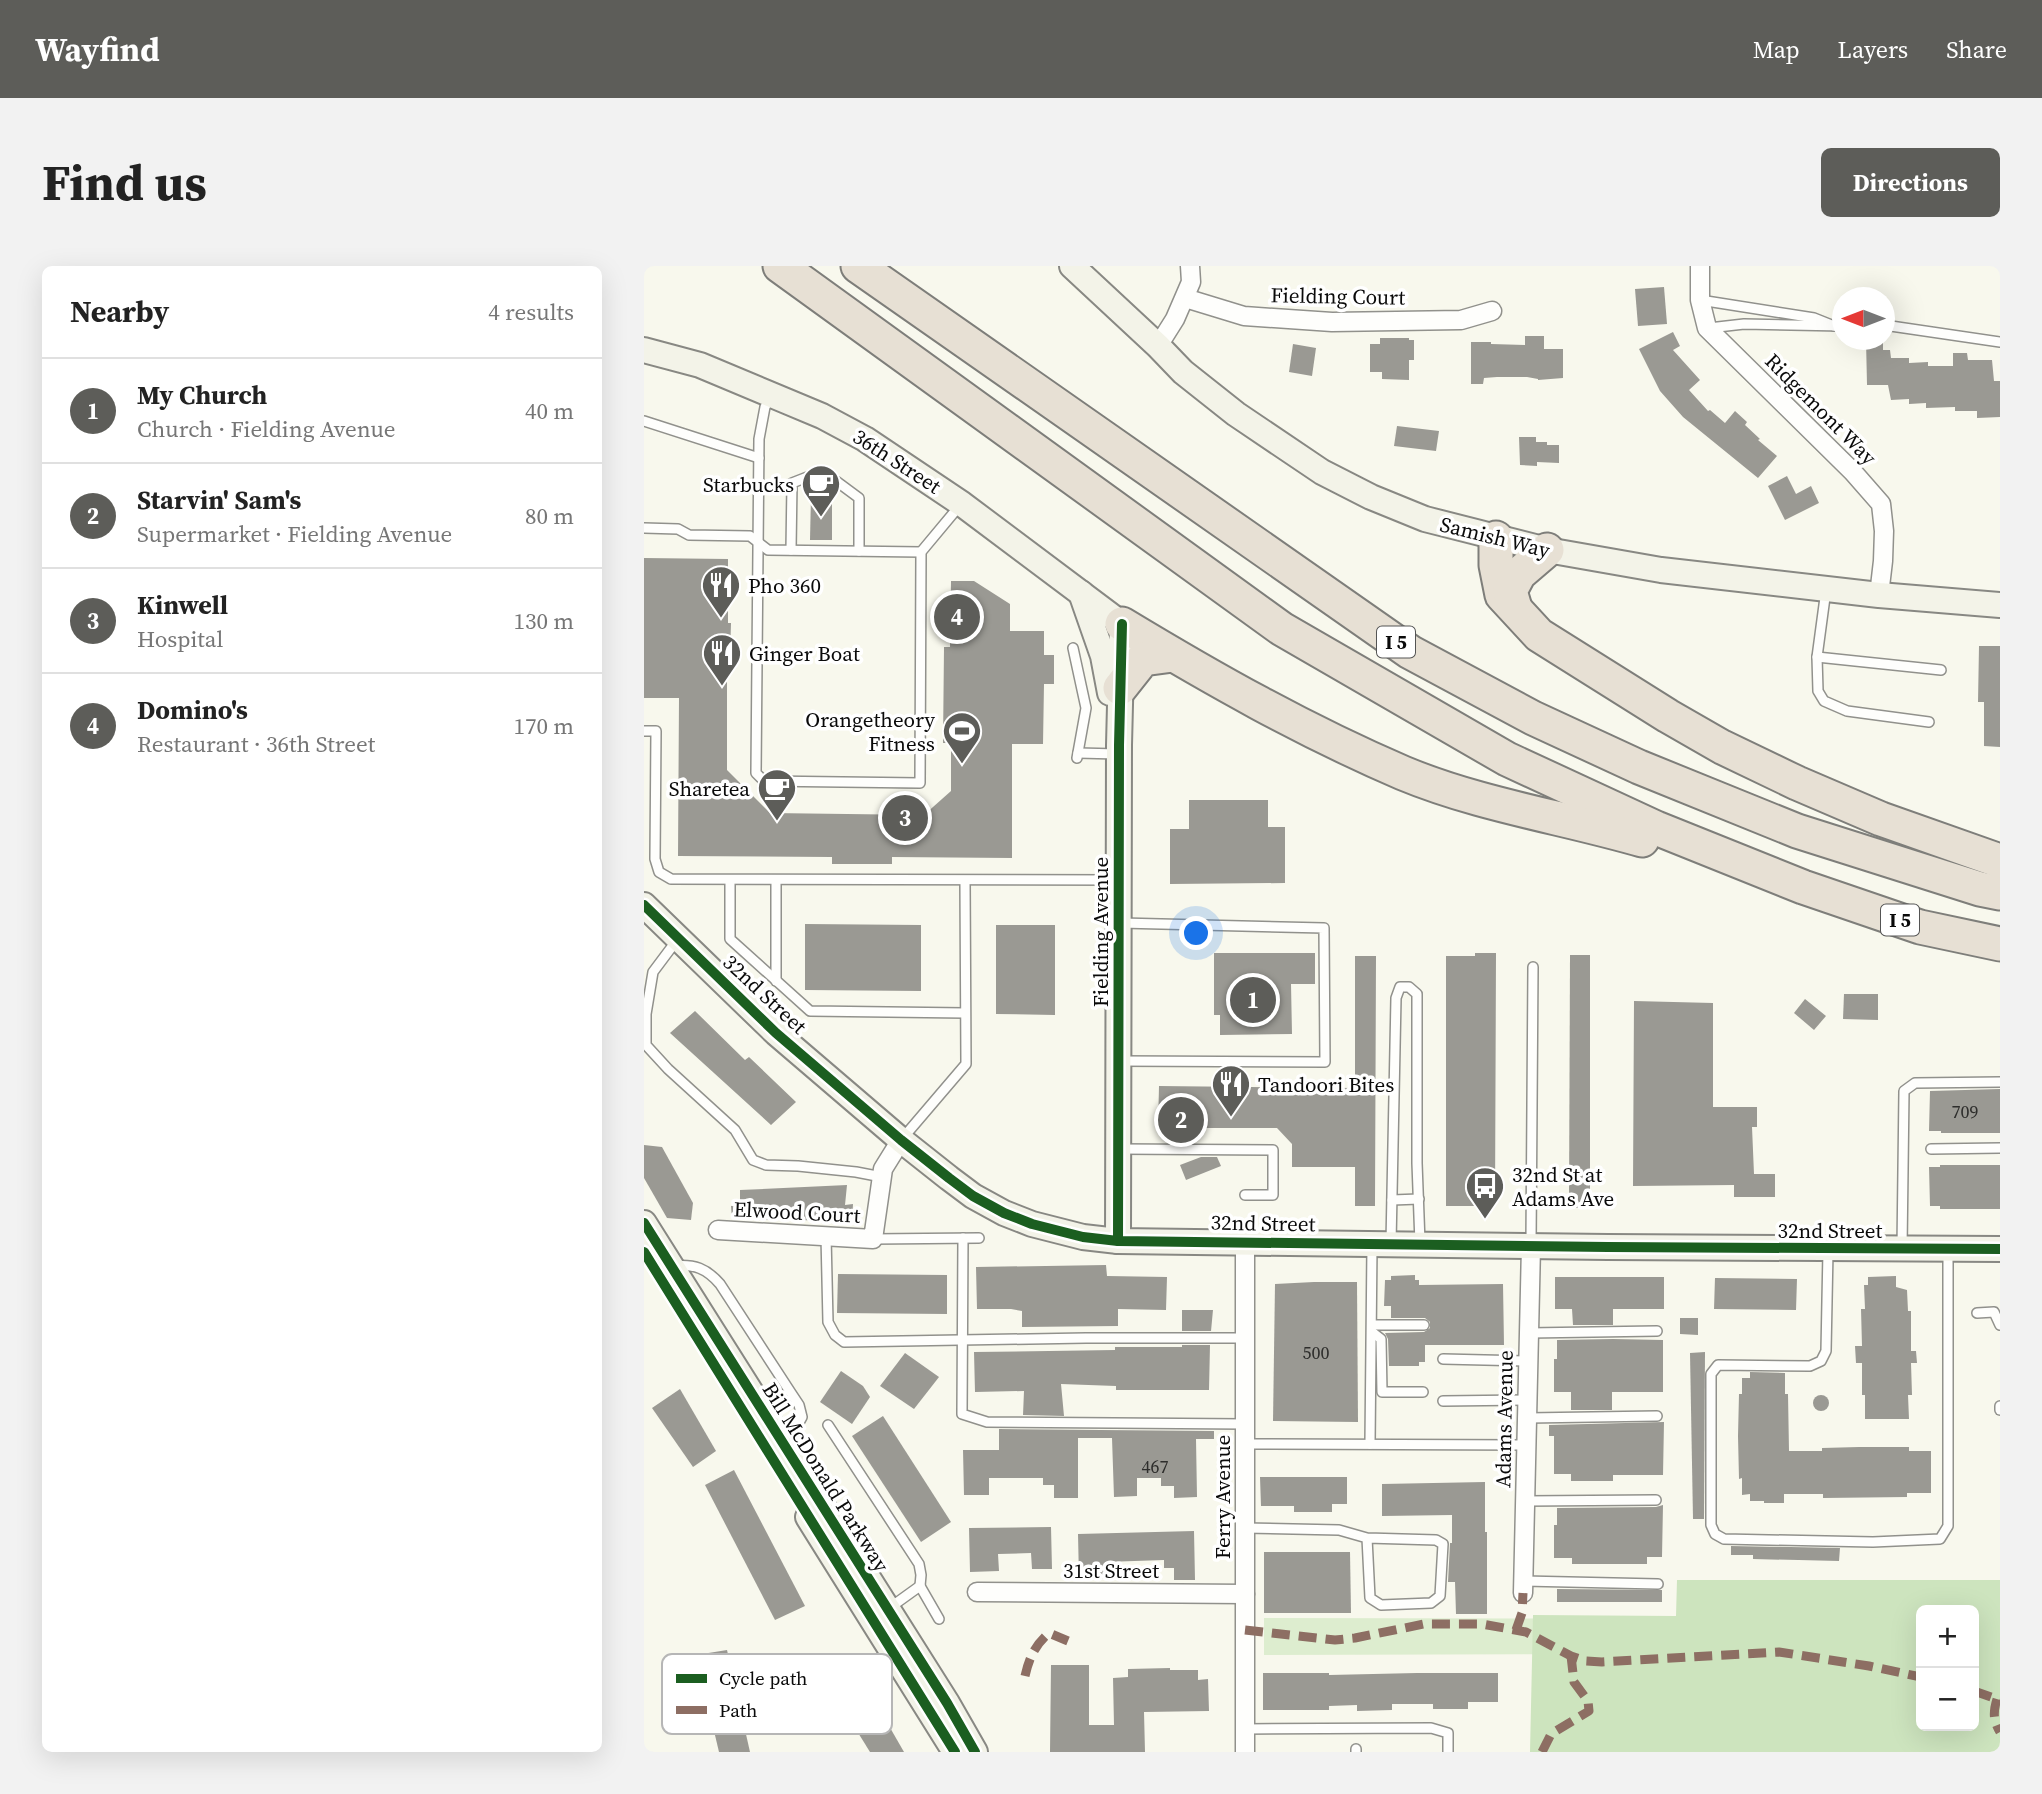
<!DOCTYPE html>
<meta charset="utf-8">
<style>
body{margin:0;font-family:"Source Serif 4",serif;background:#f2f2f2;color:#222}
.controls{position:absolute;right:21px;bottom:21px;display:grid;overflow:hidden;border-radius:10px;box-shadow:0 7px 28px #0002}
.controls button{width:63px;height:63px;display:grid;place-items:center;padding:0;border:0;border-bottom:2px solid #e0e0e0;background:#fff;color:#222;font:35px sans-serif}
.compass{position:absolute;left:1188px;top:21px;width:63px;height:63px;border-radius:50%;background:#fff;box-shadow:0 7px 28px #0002;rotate:270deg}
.you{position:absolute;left:553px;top:668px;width:24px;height:24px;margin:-18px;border:5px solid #fff;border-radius:50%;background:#1a73e8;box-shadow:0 0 0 10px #1a73e833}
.badge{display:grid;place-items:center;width:46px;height:46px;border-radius:50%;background:#5d5d59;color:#fff;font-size:23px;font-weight:700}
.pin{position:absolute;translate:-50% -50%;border:4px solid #fff;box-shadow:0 2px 7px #0006}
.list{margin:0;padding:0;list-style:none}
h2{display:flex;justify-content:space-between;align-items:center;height:91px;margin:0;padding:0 28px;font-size:30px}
h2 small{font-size:23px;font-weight:400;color:#767676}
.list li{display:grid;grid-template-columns:46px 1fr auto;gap:21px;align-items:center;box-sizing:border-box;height:105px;padding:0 28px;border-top:2px solid #e0e0e0}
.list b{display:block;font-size:26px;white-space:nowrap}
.list p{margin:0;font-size:23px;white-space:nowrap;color:#767676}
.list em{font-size:23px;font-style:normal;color:#767676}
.map{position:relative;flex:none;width:1356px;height:1486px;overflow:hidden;border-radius:10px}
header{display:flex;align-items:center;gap:42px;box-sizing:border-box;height:98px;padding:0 35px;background:#5d5d59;color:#fff}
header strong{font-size:33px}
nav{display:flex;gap:38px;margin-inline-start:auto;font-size:24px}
.intro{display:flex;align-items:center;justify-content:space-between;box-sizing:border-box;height:168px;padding:0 42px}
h1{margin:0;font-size:49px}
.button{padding:18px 32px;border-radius:10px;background:#5d5d59;color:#fff;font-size:24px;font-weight:700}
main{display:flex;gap:42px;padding:0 42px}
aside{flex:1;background:#fff;border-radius:10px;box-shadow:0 7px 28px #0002}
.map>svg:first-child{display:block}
.green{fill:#ddedcf}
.forest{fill:#cde4be;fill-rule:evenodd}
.building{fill:#9a9993}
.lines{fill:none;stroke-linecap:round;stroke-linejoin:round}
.lane-casing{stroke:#91918c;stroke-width:12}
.street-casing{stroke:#91918c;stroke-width:21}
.secondary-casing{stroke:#888883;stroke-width:28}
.highway-casing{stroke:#7e7e7a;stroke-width:37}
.lane{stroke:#fefefc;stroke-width:9}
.street{stroke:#fefefc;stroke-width:18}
.secondary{stroke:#f3f3e8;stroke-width:24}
.highway{stroke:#e7e0d4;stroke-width:33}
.quiet{stroke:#8d6e63;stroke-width:9;stroke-dasharray:18 9;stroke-linecap:butt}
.cycleway-casing{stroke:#fff;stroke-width:15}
.cycleway{stroke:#1b5e20;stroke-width:10}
.labels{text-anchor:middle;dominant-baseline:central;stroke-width:7;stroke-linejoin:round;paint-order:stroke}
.number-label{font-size:18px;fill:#2e2e2c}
.shield{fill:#fff;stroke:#545454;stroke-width:2}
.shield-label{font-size:19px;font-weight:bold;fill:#0a0a0a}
.street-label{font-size:21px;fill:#0a0a0a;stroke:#fff}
.poi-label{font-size:21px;fill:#0a0a0a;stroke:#fff;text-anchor:start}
.key{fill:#fff;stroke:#b6b6b6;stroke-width:2}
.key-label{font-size:19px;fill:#0a0a0a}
</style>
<header>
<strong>Wayfind</strong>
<nav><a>Map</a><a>Layers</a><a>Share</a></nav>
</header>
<div class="intro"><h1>Find us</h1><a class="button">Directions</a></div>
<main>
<aside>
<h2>Nearby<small>4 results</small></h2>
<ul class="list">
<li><span class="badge">1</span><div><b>My Church</b><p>Church · Fielding Avenue</p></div><em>40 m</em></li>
<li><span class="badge">2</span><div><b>Starvin' Sam's</b><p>Supermarket · Fielding Avenue</p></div><em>80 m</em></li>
<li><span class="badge">3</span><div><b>Kinwell</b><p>Hospital</p></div><em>130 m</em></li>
<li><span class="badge">4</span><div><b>Domino's</b><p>Restaurant · 36th Street</p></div><em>170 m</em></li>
</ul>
</aside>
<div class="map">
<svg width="1356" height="1486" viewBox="0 0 1356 1486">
<rect width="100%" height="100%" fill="#f8f8ed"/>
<path class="green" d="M620 1352 1277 1353V1387L620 1389Z"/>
<path class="forest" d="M1033 1314H1356V1486H886L889 1349 1032 1350ZM1277 1344H1330V1460H1277Z"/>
<g class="building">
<path d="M1020 21 1023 58 994 60 991 23Z"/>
<path d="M1029 66 1036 80 1029 84 1056 114 1045 124 1064 145 1066 144 1081 157 1091 145 1103 156 1101 159 1116 173 1114 174 1133 190 1114 212 1039 151 1016 125 995 83Z"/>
<path d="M881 70H900V83H919V112L894 114V113L883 111H853L840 112 839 118H827V76H847V78L881 79Z"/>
<path d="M736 72H765V74H770V94H765V114L738 113V106H726V78H736Z"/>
<path d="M1222 74H1239V84H1246L1247 92H1265V97L1284 96V100H1309V87H1323L1324 94H1348L1350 115H1356V151L1333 152V145H1311V141L1282 142V137L1265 138V133L1247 134 1244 119H1223Z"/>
<path d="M649 78 672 82 668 110 645 106Z"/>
<path d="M753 160 795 165 792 185 750 180Z"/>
<path d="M875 171H892V176H903V179H915V197L893 196V200L876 199Z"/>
<path d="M1143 210 1152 228 1167 220 1175 237 1141 254 1124 220Z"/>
<path d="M167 230 188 231V274H166Z"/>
<path d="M0 292 84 293V357H87L86 390H81L80 414H83V504L126 547 280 549 307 525V477H299L300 381H306L307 315H330L366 338V365H400V389H410V418H400L399 478H368V592L248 591V598H188V591L34 590 35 432H0Z"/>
<path d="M1335 380H1356V481L1340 480V436H1334Z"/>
<path d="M545 534H624V561H641V617L526 618V563H545Z"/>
<path d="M161 658 277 659V725L161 724Z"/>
<path d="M352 659H411V749L352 748Z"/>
<path d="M570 687H671V718H647L648 768 576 769V749H570Z"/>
<path d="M831 687H852L851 940H802V690H831Z"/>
<path d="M926 689H946V942H925Z"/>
<path d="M711 690H732L731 940H711V901H648V878L633 862H514L515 820 711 822Z"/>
<path d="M1200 728H1234V754L1199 753Z"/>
<path d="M1161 733 1182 750 1170 764 1150 747Z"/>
<path d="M990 735 1069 737V841H1113V861H1108L1110 908H1131V931H1090V919L989 920Z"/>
<path d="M51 745 101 794 105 791 152 836 127 859 26 767Z"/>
<path d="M1356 823V867H1297V865H1285L1286 825Z"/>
<path d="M0 879 18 881 49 937 47 954 23 952 0 912Z"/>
<path d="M557 891H573L577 900 542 914 536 899Z"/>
<path d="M1296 899H1356V943H1296V940H1286L1285 901H1296Z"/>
<path d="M203 919 201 939 209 938 208 955 88 953 87 940 96 939V924Z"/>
<path d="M462 999 463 1010 523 1011 522 1044 474 1043V1060L378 1061V1045L367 1043H333L332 1001Z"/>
<path d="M194 1008 303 1009V1048L193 1047Z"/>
<path d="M771 1009V1014H775V1019L859 1018 860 1079H781V1096H775V1100H745L744 1073 741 1067 780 1066 786 1062V1056L781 1052H747V1040H740L741 1014H747V1010Z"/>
<path d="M1252 1010V1021L1263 1024 1264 1045H1267V1085H1272L1273 1097H1267L1268 1129H1264L1265 1153H1221V1129H1218V1097H1212L1211 1080H1218L1217 1043H1221L1220 1019H1224V1011Z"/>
<path d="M911 1011H1020V1043H969V1059H929L928 1043H911Z"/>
<path d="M1071 1012 1153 1013 1152 1044 1070 1043Z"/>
<path d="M670 1016H713L714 1156 629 1155 631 1018Z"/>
<path d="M538 1044H569L567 1065H538Z"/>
<path d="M1036 1052H1054V1069L1036 1068Z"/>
<path d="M969 1073 1019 1074V1126H968V1144H927V1126H910V1093H913V1074Z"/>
<path d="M538 1079H566L565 1124H472V1120L417 1118 420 1150 379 1149 380 1125 331 1126 330 1086 471 1084V1081H538Z"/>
<path d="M1061 1086 1060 1253H1049L1046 1087Z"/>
<path d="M261 1087 295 1111 270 1143 236 1120Z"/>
<path d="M197 1105 219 1120 226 1131 208 1158 176 1136Z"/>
<path d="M1106 1106 1141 1107V1128H1144L1145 1185H1178V1182L1215 1181H1265V1185H1287V1227H1263V1231L1179 1232V1228H1140V1237H1120V1235H1106V1228L1098 1229V1212L1095 1213 1094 1170 1095 1128H1098V1112H1106Z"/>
<path d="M36 1123 72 1185 49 1201 8 1142Z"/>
<circle cx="1177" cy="1137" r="8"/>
<path d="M239 1150 307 1256 277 1276 208 1170Z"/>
<path d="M1020 1156 1019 1209H969V1215H927V1208H910V1170H905V1159Z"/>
<path d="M355 1163 570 1165V1173H552L553 1231 530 1232V1220H517V1212H493V1230L470 1231 468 1172H434V1232H410V1219H399V1212H345V1229H320L319 1184H355Z"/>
<path d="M90 1204 161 1340 131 1354 61 1219Z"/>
<path d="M616 1211H703V1238H688V1246H650V1240H617Z"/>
<path d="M841 1216V1266H843V1348H812L811 1316H804L806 1277H808V1249L738 1250V1218Z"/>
<path d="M1019 1239 1018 1291H1003V1298H928V1292H910V1259H913V1242L1012 1241Z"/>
<path d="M407 1261 408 1303H388L387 1287 354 1288 355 1305 326 1306 325 1262Z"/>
<path d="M550 1265 551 1314H530V1302H520V1294L461 1296 462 1313H435L434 1268Z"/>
<path d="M1087 1280 1196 1282 1195 1295 1109 1293V1289H1087Z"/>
<path d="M620 1286H706L707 1347H620Z"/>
<path d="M913 1323 1018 1324V1336H913Z"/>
<path d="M83 1384 106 1486H75L52 1389Z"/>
<path d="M210 1399 260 1486H226L182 1415Z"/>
<path d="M407 1399H445V1459H470L469 1412 484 1411V1403L526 1402V1404H554V1414L564 1413 565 1445 500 1446 501 1486H406Z"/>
<path d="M619 1407H685V1409L773 1407H854V1436H824V1443H789V1438H748V1444L713 1445V1439L685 1440V1444H619Z"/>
</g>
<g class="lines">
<g class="lane-casing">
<g id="lane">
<path d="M1056 34 1170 52 1190 60"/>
<path d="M1240 59 1356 76"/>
<path d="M1065 62 1100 58 1198 60"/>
<path d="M127 130 121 141 115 173 112 507 120 515 276 517 277 286 317 238"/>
<path d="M0 155 115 192"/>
<path d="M0 262 34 263 45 269 106 270 124 284 277 286"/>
<path d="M147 284 148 217 171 208 188 212 215 232V285"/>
<path d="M1182 324 1173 391 1174 425 1180 435 1203 445 1285 456"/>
<path d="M429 382 442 442 433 492"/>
<path d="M1173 391 1297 404"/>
<path d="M0 465H12L11 593 15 606 27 613 474 614"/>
<path d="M434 487 474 488"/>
<path d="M86 614V673L166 745 321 747"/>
<path d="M132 614V715"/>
<path d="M33 674 9 706 2 748V779L24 803 91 864 109 894 122 899 154 900 212 906 238 911"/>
<path d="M476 795 681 796 680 662 477 657"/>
<path d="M258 873 322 798 321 615"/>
<path d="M476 883 629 884V929H601"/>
<path d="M1287 883 1356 882"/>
<path d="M748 934 775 933"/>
<path d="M182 970 184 1056 191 1069 200 1076 442 1072H601"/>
<path d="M319 972 318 1148 343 1156 601 1158"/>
<path d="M229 973 335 972"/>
<path d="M747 977 752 732 756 721H765L773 728V897L776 977"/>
<path d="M887 978 889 701"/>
<path d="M1258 982 1260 825 1271 817 1356 816"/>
<path d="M1184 985 1182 1085 1177 1095 1166 1100 1074 1099 1067 1108V1259L1071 1268 1080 1273 1229 1276 1296 1273 1304 1260V984"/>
<path d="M29 1000C51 998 62 1002 76 1018L147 1127 155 1139 158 1151 153 1160 137 1173"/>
<path d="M1333 1047 1350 1046 1356 1059"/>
<path d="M728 1059H780"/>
<path d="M728 1066 737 1073 738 1126H779"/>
<path d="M885 1067 1013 1065"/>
<path d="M799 1093 884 1095"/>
<path d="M799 1135 884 1134"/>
<path d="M1356 1144V1140"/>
<path d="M884 1152 1013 1150"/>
<path d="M184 1159 275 1298 277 1309 276 1320"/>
<path d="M601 1178 883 1179"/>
<path d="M726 1178 728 980"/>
<path d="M882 1235 1012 1234"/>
<path d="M601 1262 695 1264 723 1272 792 1274 799 1278 796 1330 787 1337 737 1339 726 1332 723 1272"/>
<path d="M880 1315 1014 1318"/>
<path d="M244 1343 276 1320 295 1353"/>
<path d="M601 1463 787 1462 804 1467V1486"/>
<path d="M712 1483V1486"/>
</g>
</g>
<g class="street-casing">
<g id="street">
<path d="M1056 0V34L1063 62 1209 206 1237 238 1240 265 1239 295 1235 329"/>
<path d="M541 32 600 50 688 56 817 54 848 45"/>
<path d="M514 80 531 53 547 16 546 0"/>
<path d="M74 964 229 973 239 903 257 874"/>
<path d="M601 976V1486"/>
<path d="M333 1326 601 1328"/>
<path d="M879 1327 887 980"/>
</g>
</g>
<g class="secondary-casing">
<g id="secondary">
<path d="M428 0 514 80 539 106 592 148 678 206 727 231 781 253 903 284 1017 304 1235 329 1356 339"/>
<path d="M0 84 56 99 178 150 221 173 318 238 478 358 475 479 474 975"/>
<path d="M437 327 459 390 466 427"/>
<path d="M0 639 132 767 257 874 305 912 329 930 360 947 388 958 439 971 474 975 964 981 1356 983"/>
<path d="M0 957 303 1437 331 1486"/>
<path d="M164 1251 311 1486"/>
</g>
</g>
<g class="highway-casing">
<g id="highway">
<path d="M136 0 638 363 863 493 1012 562 1159 621 1276 661 1356 678"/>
<path d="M214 0 766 386 889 452 995 501 1153 565 1336 623 1356 627"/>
<path d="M852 272V299L858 329 895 369 1024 450 1078 481 1153 517 1237 553 1356 595"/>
<path d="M871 342 866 325 875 308 903 284"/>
<path d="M478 358C569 413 661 465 759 507 836 539 919 551 998 574"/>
<path d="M476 422 499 393 529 389"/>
</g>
</g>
<use href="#lane" class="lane"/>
<use href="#street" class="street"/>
<use href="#secondary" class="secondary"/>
<use href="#highway" class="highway"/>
<g class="quiet">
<path d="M601 1364 691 1374 711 1372 780 1358H838L882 1366 927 1390 942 1395 958 1396 1135 1386 1225 1400 1277 1411"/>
<path d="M872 1364 878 1347 879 1327"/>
<path d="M381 1410C385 1392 391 1379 405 1367L424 1375"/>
<path d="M1330 1425 1356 1434"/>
<path d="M1353 1433C1349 1446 1349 1454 1356 1466"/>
<path d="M898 1486 907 1468 945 1445 944 1435 930 1416 927 1390"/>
</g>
<g class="cycleway-casing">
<g id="cycleway">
<path d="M0 639 132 767 257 874 305 912 329 930 360 947 388 958 439 971 474 975 964 981 1356 983"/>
<path d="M0 957 303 1437 331 1486"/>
<path d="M474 975 475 479 478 358"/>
<path d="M0 986 311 1486"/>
</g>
</g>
<use href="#cycleway" class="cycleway"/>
</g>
<defs>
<g id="cafe-pin" transform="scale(2.0125)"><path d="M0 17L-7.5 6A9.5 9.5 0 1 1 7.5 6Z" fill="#5d5d59" stroke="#fff"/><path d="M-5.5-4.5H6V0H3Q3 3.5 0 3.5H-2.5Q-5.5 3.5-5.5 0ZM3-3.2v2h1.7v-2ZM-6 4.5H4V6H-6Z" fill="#fff"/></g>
<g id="restaurant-pin" transform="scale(2.0125)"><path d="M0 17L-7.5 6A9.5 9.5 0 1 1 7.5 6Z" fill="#5d5d59" stroke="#fff"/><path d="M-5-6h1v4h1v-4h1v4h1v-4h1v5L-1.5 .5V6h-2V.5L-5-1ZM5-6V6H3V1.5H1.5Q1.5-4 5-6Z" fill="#fff"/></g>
<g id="stadium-pin" transform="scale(2.0125)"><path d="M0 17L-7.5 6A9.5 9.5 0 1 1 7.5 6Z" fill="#5d5d59" stroke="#fff"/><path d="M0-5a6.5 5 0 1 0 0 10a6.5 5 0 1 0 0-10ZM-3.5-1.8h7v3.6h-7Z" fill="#fff"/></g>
<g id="bus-pin" transform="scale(2.0125)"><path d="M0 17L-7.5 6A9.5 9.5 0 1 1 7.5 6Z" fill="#5d5d59" stroke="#fff"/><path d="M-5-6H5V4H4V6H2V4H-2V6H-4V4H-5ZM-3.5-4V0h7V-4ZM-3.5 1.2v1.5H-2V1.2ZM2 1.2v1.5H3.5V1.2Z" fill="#fff"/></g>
</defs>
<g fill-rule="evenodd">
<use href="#cafe-pin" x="177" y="218"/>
<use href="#restaurant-pin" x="77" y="319"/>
<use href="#restaurant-pin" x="78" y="387"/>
<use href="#stadium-pin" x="318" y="465"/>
<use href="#cafe-pin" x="133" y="522"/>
<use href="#restaurant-pin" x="587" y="818"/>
<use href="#bus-pin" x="841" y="920"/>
</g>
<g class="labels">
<g class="number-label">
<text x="1321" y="845">709</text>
<text x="672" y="1086">500</text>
<text x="511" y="1200">467</text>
</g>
<g class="shield">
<rect x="733" y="360.5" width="38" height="31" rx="5"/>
<rect x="1237" y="638.5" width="38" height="31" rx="5"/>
</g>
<g class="shield-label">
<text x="752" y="376">I 5</text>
<text x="1256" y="654">I 5</text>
</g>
<g class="street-label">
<text transform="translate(694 30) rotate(1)">Fielding Court</text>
<text transform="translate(1177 143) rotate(45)">Ridgemont Way</text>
<text transform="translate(253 195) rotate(33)">36th Street</text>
<text transform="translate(851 271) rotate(14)">Samish Way</text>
<text transform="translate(456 666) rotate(-90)">Fielding Avenue</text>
<text transform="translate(121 728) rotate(43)">32nd Street</text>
<text transform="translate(153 946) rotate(3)">Elwood Court</text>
<text transform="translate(619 957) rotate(1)">32nd Street</text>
<text x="1186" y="964">32nd Street</text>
<text transform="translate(860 1153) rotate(-89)">Adams Avenue</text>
<text transform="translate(182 1211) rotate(58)">Bill McDonald Parkway</text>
<text transform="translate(578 1231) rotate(-90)">Ferry Avenue</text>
<text x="467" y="1304">31st Street</text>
</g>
<g class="poi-label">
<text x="150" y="218" text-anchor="end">Starbucks</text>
<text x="104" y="319">Pho 360</text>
<text x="105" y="387">Ginger Boat</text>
<text x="291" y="453" text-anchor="end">Orangetheory<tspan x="291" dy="24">Fitness</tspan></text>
<text x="106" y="522" text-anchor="end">Sharetea</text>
<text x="614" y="818">Tandoori Bites</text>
<text x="868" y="908">32nd St at<tspan x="868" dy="24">Adams Ave</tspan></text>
</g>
</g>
<rect x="18" y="1388" width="230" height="80" rx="10" class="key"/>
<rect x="32" y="1408" width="31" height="9" fill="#1b5e20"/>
<rect x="32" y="1440" width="31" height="8" fill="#8d6e63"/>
<g class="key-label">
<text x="75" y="1419">Cycle path</text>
<text x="75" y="1451">Path</text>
</g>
</svg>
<div class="controls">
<button>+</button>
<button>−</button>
</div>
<svg class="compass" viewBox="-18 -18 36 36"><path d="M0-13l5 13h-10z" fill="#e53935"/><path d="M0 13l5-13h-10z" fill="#767676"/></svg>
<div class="you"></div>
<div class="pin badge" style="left:609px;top:734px">1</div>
<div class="pin badge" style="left:537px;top:854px">2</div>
<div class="pin badge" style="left:261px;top:552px">3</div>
<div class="pin badge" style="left:313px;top:351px">4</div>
</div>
</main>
